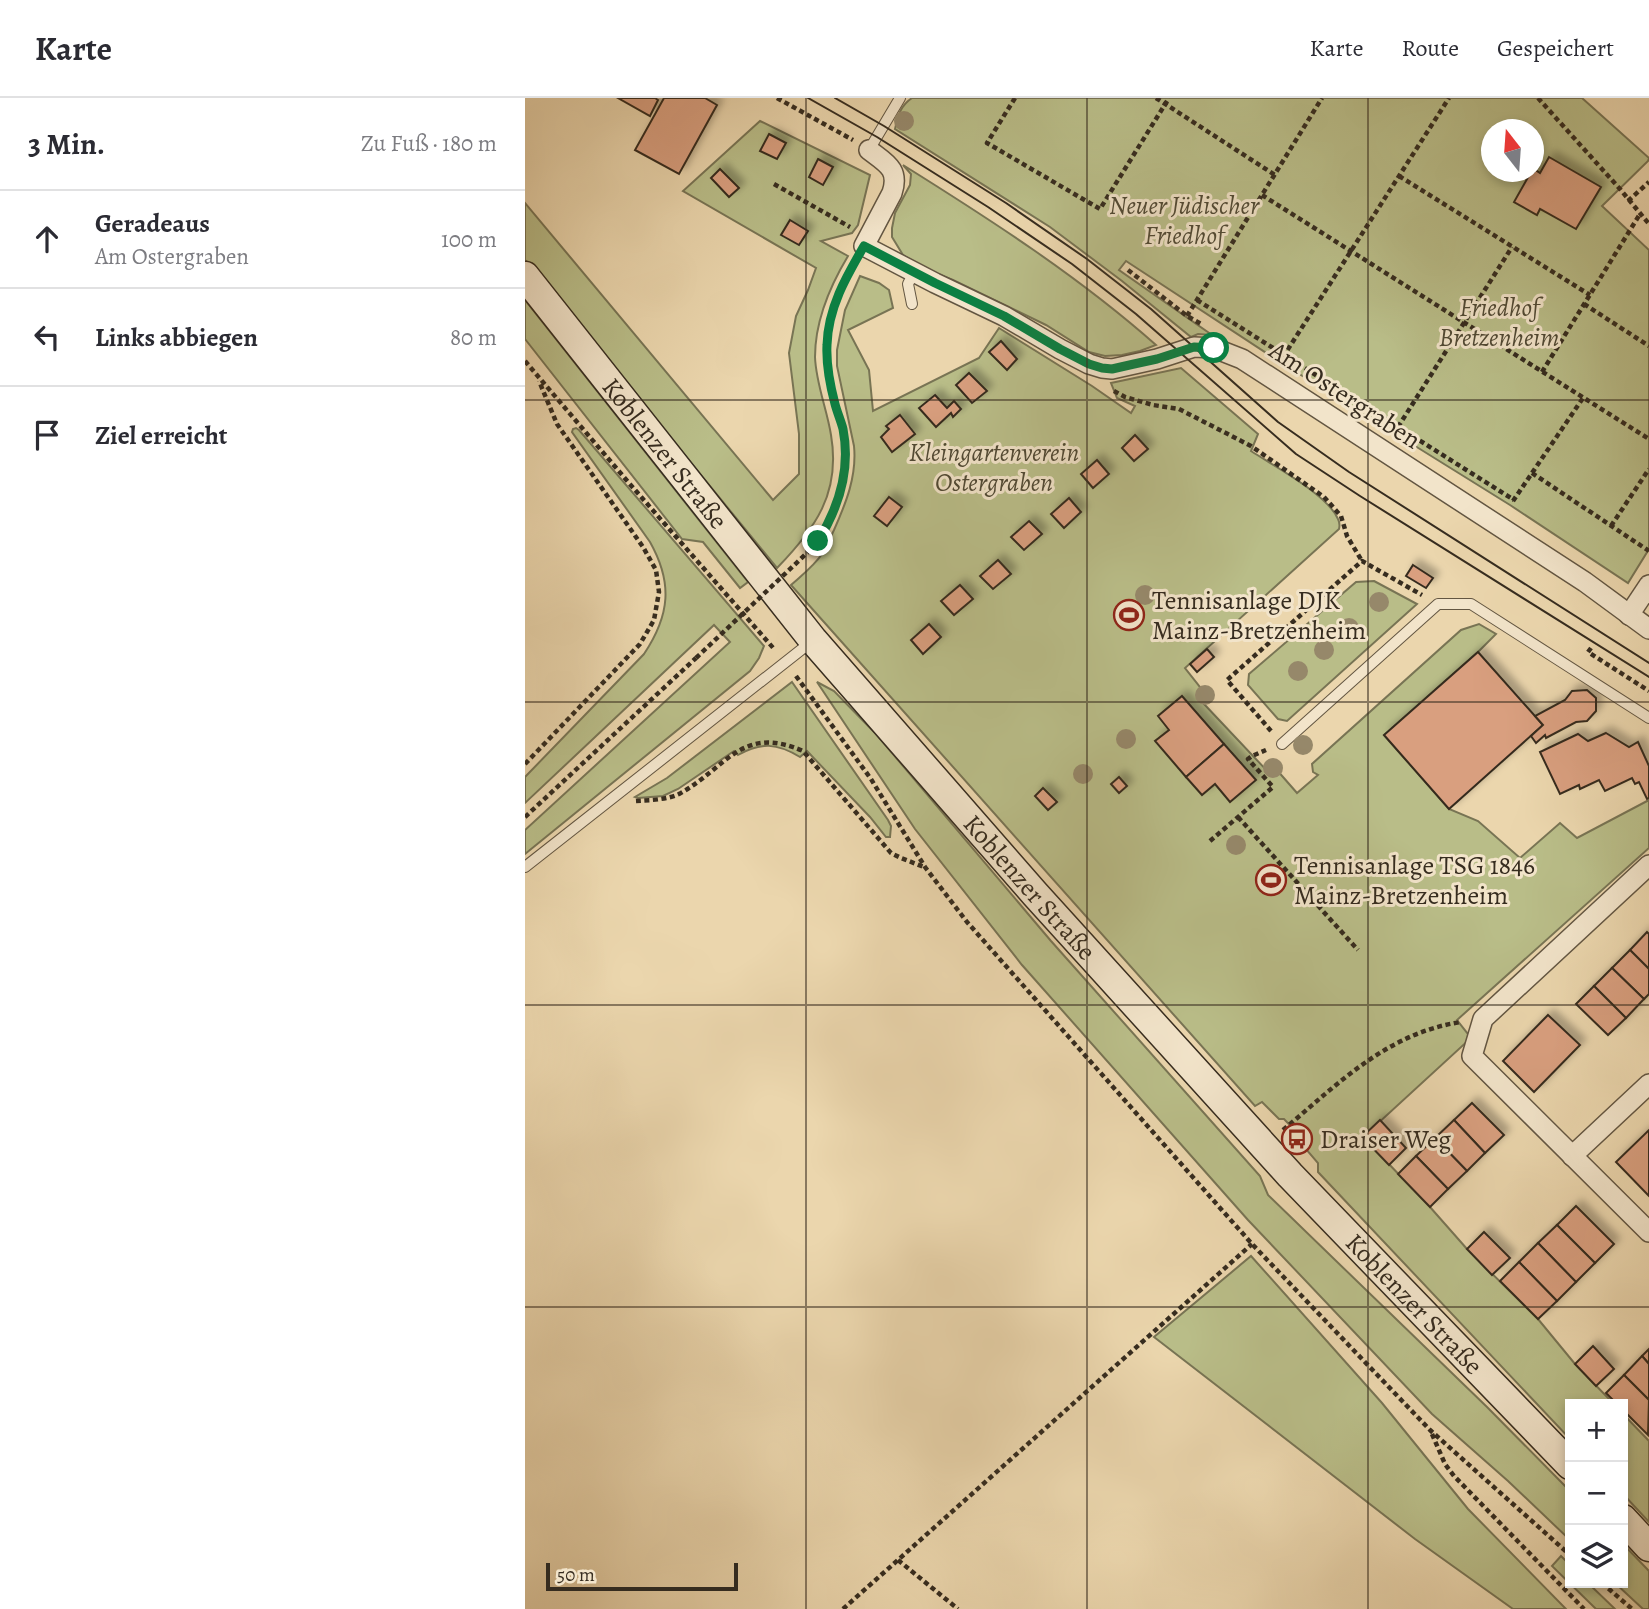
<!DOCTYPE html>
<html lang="de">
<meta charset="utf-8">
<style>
body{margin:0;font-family:Alegreya,serif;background:#f7f7f7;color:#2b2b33}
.controls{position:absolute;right:21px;bottom:21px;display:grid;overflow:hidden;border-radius:0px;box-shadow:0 4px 10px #0003}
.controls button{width:63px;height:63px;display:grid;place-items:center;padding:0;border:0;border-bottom:2px solid #e1e1e2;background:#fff;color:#2b2b33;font:35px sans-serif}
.compass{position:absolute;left:956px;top:21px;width:63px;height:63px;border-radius:50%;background:#fff;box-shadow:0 4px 10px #0003;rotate:343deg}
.scale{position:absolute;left:21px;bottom:18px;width:192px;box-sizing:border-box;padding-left:7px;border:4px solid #362c1f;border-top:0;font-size:19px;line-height:24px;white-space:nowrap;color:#362c1f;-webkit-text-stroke:5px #f2e4ca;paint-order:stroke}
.stop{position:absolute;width:21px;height:21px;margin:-16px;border:5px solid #0b8043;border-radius:50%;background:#fff}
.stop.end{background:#0b8043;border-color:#fff;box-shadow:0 2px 7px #0008}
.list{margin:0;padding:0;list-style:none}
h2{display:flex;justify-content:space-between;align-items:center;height:91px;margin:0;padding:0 28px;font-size:30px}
h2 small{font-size:23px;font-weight:400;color:#7c7c81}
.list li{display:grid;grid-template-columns:46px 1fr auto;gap:21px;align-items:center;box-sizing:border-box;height:98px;padding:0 28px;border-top:2px solid #e1e1e2}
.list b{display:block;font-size:26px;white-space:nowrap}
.list p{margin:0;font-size:23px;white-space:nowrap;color:#7c7c81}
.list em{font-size:23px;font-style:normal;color:#7c7c81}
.icon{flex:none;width:38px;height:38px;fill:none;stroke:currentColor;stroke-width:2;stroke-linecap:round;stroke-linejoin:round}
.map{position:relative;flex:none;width:1124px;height:1511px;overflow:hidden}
header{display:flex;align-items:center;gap:42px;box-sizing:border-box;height:98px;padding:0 35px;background:#fff;border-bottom:2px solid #e1e1e2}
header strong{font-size:33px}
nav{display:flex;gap:38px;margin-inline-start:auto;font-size:24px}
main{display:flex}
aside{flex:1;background:#fff}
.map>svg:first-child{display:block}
.green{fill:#b9bd88;stroke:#787454;stroke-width:2;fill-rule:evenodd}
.building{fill:#d99f7f;stroke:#362c1f;stroke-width:2;filter:url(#shadow)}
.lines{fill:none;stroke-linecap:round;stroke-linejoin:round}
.lane-casing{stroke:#635642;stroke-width:12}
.street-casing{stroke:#635642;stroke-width:22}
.secondary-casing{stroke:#362c1f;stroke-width:31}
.path{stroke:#362c1f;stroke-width:4.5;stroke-dasharray:5 3.5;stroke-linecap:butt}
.lane{stroke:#f2e4ca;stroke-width:10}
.street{stroke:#f2e4ca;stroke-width:19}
.secondary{stroke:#f2e4ca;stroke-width:28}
.tram{stroke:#362c1f;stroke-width:2}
.path-bridge{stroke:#362c1f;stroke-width:4.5;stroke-dasharray:5 3.5;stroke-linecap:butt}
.tree{fill:#96886a}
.route{stroke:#0b8043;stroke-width:9}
.grid{fill:none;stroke:#362c1f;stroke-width:2;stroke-opacity:0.55}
.labels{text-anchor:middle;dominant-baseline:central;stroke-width:6;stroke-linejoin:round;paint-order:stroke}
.park-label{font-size:26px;font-style:italic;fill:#504934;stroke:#f2e4ca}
.street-label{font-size:26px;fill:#362c1f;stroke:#f2e4ca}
.poi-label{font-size:26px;fill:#362c1f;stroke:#f2e4ca;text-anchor:start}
</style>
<header>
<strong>Karte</strong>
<nav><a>Karte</a><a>Route</a><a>Gespeichert</a></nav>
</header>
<main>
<aside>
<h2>3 Min.<small>Zu Fuß · 180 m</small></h2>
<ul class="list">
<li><svg class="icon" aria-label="ahead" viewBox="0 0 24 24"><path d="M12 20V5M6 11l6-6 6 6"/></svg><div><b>Geradeaus</b><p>Am Ostergraben</p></div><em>100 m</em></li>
<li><svg class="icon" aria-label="left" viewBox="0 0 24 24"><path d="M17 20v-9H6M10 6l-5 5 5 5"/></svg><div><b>Links abbiegen</b></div><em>80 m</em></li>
<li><svg class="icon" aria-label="arrive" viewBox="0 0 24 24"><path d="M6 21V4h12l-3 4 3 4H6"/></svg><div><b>Ziel erreicht</b></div></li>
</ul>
</aside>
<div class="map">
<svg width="1124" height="1511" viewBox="0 0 1124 1511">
<defs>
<filter id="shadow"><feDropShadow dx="6" dy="-6" stdDeviation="3.5" flood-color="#0004"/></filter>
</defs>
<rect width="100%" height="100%" fill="#ebd6ad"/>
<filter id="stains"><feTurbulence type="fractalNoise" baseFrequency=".00286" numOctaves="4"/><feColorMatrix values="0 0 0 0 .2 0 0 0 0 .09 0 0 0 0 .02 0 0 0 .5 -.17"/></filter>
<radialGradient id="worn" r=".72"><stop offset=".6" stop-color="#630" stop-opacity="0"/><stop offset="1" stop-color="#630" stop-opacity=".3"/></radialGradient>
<g class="green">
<path d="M387 0H1057L1124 60 1123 63 1077 108 1124 152V451L1103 485 985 407 755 264 601 163 594 172 687 237 673 236 666 239 597 183 525 129 370 31C373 18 375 8 387 0ZM967 32H1009V74H967Z"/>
<path d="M235 23 345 77 333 127 327 135 296 143 323 158C305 188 290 222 290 259 291 286 302 311 306 337 316 395 290 431 252 470L0 162V105L248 402 274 376V336L264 255 271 218 283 192 291 170 158 93Z"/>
<path d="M378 67C466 122 553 178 631 247L615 253 597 257 580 258 564 254 521 227 428 182 400 171 378 157 367 139V130L370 115 385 87 386 76Z"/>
<path d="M335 178 354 185 364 192 368 210 323 232 344 272 348 313 454 260 474 230 567 288 606 315 610 308 592 300 586 285 656 270 733 336 726 353C749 368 803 397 813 421 815 425 815 427 814 431L660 570 678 593 679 606 745 676 751 671 772 695 793 677 788 674 787 666 936 532 954 526 971 536 953 554 859 637 924 711 953 723 995 760 1035 725 1052 740 1124 702V750L932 922 946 940 838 1039 905 1109 942 1151 1013 1221 1050 1266 1089 1306H1045V1341L793 1074V1065L780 1050 783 1046 759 1021H754L737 1004 730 1008 266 487C277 477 289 468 297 456 302 449 305 440 309 432 321 405 332 378 329 348L312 268V252L320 212Z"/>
<path d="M0 202 223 484 215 490 178 444 157 441 0 241Z"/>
<path d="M51 330 54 332 239 548 234 560 225 573 0 756V732L205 544 189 527 0 705V679L119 556C145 517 148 485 125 444L47 334 48 331Z"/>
<path d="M849 483 892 506 762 623 753 621 723 587 724 576 831 484Z"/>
<path d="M267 584 363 722 366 728 365 739H361L345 719 282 653 275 659C252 645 236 644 213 657L209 653 153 691 138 698 113 700 110 699 142 680Z"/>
<path d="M292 584 309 593 351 636 526 843 735 1078 743 1097 962 1309 1045 1393V1442L983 1383 907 1316 723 1122 497 867 390 731Z"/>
<path d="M726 1158 857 1305 943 1411 1041 1511H988L890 1441 629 1239Z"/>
<path d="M1098 1316 1124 1343V1424L1098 1396Z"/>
<path d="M1098 1446 1124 1473V1511H1118L1090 1485H1098Z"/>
<path d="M1036 1458 1045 1467V1485H1063L1090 1511H1071L1027 1468Z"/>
</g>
<g class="building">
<path d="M93 0H130L133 2 125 18Z"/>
<path d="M139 0H180L192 7 154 76 110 52Z"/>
<path d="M244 36 261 45 252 61 235 53Z"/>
<path d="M1024 59 1076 89 1051 131 1015 111 1012 117 989 104 1006 74H1009V71L1015 75Z"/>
<path d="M293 61 308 69 298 87 284 79Z"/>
<path d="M195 71 214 90 204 99 186 80Z"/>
<path d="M265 122 283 133 274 147 256 137Z"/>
<path d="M476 243 492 261 482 272 464 254Z"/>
<path d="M444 275 462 293 447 305 431 287Z"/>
<path d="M410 297 422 310 429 303 436 311 428 319 426 315 411 329 394 310Z"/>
<path d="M375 317 390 336 367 354 356 339 364 331 361 328Z"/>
<path d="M610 337 623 351 609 363 597 350Z"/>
<path d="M572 362 584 376 568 390 556 376Z"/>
<path d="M364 399 377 409 362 428 349 418Z"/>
<path d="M544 400 556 414 539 430 526 416Z"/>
<path d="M504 423 517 436 499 452 486 439Z"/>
<path d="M473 462 486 476 468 491 455 478Z"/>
<path d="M888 467 908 480 901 490 881 478Z"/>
<path d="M435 487 448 501 429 517 416 503Z"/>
<path d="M404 526 416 539 398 556 386 542Z"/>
<path d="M682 551 689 559 672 574 665 566Z"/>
<path d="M953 554 1018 627 924 711 859 637Z"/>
<path d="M1062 592 1071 600V613L1062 623 1051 624 1021 640 1020 637 1011 645 1006 638 1018 627 1010 618 1040 602 1047 593Z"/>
<path d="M657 598 699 646 661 679 630 643 644 632 633 618Z"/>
<path d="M1081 635 1104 649 1113 644 1124 668V700L1122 701 1114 684 1110 686 1107 680 1080 693 1074 682 1055 691 1054 687 1035 696 1015 654 1053 636 1063 643Z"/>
<path d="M699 646 731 682 705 704 690 686 677 697 661 679Z"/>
<path d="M594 679 602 688 594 695 586 686Z"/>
<path d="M518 690 532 704 523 712 510 698Z"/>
<path d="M1122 834 1124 836V871L1105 852Z"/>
<path d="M1105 852 1124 871V896L1119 901 1087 870Z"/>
<path d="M1087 870 1119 901 1101 920 1069 888Z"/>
<path d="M1069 888 1101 920 1083 937 1051 906Z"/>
<path d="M1023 917 1055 947 1009 994 978 963Z"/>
<path d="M947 1005 979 1037 960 1055 929 1022Z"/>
<path d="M855 1022 881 1050 864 1067 837 1039Z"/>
<path d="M929 1022 960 1055 942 1073 910 1040Z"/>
<path d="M1124 1032V1098L1091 1064Z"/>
<path d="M910 1040 942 1073 923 1091 891 1058Z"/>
<path d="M891 1058 923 1091 905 1109 873 1076Z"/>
<path d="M1051 1108 1089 1146 1070 1165 1032 1127Z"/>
<path d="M1032 1127 1070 1165 1051 1184 1013 1145Z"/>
<path d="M959 1134 985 1160 967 1177 942 1151Z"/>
<path d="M1013 1145 1051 1184 1032 1203 994 1164Z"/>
<path d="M994 1164 1032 1203 1013 1221 975 1183Z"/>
<path d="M1068 1248 1089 1271 1071 1288 1050 1266Z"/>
<path d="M1124 1251V1266L1117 1258Z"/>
<path d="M1117 1258 1124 1266V1302L1099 1277Z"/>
<path d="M1099 1277 1124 1302 1123 1337 1098 1312V1306H1092L1081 1295Z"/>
</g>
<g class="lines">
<g class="lane-casing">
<g id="lane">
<path d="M344 52 375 0"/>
<path d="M387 206 383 186 389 174"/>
<path d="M757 646 913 506H946L1124 620"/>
<path d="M0 769 286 544"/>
</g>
</g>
<g class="street-casing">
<g id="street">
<path d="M344 52C361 65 375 71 367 95L339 148 410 185 479 218 535 251 564 266 577 270 587 271 632 261 669 249 689 250 717 261 1060 484 1124 531"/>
<path d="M1104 517 1124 487"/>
<path d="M1124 767 958 921 947 958 1124 1134"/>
<path d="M1047 1058 1124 986"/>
</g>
</g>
<g class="secondary-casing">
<g id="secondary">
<path id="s1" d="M0 178 288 542 510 796 765 1077 1045 1367"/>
<path d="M1098 1421 1124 1449"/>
</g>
</g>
<g class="path">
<path d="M252 0 328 42"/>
<path d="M490 0 462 45 575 111 644 0"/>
<path d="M631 0 750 77"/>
<path d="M1013 0 1095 91 1124 126"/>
<path d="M874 78 1065 197"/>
<path d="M249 86 325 129"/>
<path d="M737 97 1124 341"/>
<path d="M1103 103 1124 84"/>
<path d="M603 172 662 218 678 227"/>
<path d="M672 202 989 402"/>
<path d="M1059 206 1124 248"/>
<path d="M662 218 797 0"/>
<path d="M758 259 924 0"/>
<path d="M0 263 104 385 250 552"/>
<path d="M1017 274 1115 116"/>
<path d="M589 293 600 299 628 307 654 311 726 348 799 399 816 418 822 438 837 463"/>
<path d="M873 329 987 149"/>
<path d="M1007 375 1124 453"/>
<path d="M988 403 1058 300"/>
<path d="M1086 428 1124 371"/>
<path d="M293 443C314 409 326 372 318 332 314 312 305 294 303 275 299 235 309 201 328 167"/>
<path d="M1066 550 1063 554 1124 593"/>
<path d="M271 578 346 681 400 769 442 824 727 1146 905 1332 1045 1457"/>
<path d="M746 633 702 582 837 463 897 497"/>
<path d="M0 666 115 546 129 522 134 494 131 472 118 449 32 326 14 283"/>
<path d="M111 703C125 702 141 702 154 696 202 670 216 626 278 653L366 755 376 760 399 769"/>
<path d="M0 719 171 560"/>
<path d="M713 719 833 852"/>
<path d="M685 743 748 689 723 661 727 658 741 652"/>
<path d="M758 1032C813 986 862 935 936 924"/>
<path d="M907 1336 920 1366 929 1378 1059 1511"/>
<path d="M373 1462 433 1511"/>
<path d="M1077 1485 1107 1511"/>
<path d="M318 1511 727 1146"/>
</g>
<use href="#lane" class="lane"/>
<use href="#street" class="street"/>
<use href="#secondary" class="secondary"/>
<g class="tram">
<path d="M283 0 352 39 463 109 547 166 611 216 771 356 835 398 1124 579"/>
<path d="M310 0 359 28 481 105 562 161 626 211 753 324 824 374 1124 565"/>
</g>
<path class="path-bridge" d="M171 560 283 454 293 443"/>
</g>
<g class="tree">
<circle cx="379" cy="23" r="10"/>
<circle cx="620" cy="497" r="10"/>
<circle cx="854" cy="504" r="10"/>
<circle cx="824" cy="530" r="10"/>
<circle cx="799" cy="552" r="10"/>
<circle cx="773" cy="573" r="10"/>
<circle cx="680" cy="597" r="10"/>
<circle cx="601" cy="641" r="10"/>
<circle cx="778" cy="647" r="10"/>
<circle cx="748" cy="670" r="10"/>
<circle cx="558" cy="676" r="10"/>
<circle cx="711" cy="747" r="10"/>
</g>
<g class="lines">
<path class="route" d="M293 443C314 409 326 372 318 331 316 323 312 314 310 306 305 287 301 267 302 247 303 210 321 179 339 148L410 185 479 218 535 251 564 266 577 270 587 271 609 266 632 261 669 249 689 250"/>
</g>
<path class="grid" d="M281 0V1511M562 0V1511M843 0V1511M0 302H1124M0 604H1124M0 907H1124M0 1209H1124"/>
<defs>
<g id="stadium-ring" transform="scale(1.575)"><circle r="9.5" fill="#f2e4ca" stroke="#8f2418" stroke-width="1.5"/><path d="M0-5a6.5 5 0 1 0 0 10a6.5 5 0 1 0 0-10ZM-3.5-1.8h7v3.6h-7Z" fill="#8f2418"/></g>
<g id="bus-ring" transform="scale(1.575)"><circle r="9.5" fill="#f2e4ca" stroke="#8f2418" stroke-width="1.5"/><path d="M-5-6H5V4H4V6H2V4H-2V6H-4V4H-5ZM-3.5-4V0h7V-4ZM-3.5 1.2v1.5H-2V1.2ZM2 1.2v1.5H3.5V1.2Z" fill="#8f2418"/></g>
</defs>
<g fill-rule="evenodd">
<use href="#stadium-ring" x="604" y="517"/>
<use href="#stadium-ring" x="746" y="782"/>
<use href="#bus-ring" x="772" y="1041"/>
</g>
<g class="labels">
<g class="park-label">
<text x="659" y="107">Neuer Jüdischer<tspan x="659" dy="30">Friedhof</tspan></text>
<text x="974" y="209">Friedhof<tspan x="974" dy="30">Bretzenheim</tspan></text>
<text x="469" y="354">Kleingartenverein<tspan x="469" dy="30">Ostergraben</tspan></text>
</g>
<g class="street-label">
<text transform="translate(820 297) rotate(33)">Am Ostergraben</text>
<text stroke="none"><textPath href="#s1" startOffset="226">Koblenzer Straße</textPath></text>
<text stroke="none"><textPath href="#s1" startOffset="793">Koblenzer Straße</textPath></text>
<text stroke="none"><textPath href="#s1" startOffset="1360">Koblenzer Straße</textPath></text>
</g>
<g class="poi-label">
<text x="627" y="502">Tennisanlage DJK<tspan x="627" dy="30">Mainz-Bretzenheim</tspan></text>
<text x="769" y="767">Tennisanlage TSG 1846<tspan x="769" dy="30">Mainz-Bretzenheim</tspan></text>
<text x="795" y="1041">Draiser Weg</text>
</g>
</g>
<rect width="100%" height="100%" filter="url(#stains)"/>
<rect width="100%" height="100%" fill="url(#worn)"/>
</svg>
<div class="controls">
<button>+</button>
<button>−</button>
<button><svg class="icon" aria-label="layers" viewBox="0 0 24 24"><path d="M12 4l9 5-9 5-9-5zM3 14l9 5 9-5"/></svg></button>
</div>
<svg class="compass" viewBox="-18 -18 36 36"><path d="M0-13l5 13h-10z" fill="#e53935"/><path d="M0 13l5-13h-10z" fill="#7c7c81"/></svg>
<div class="scale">50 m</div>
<div class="stop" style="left:689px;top:250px"></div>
<div class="stop end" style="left:293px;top:443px"></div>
</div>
</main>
